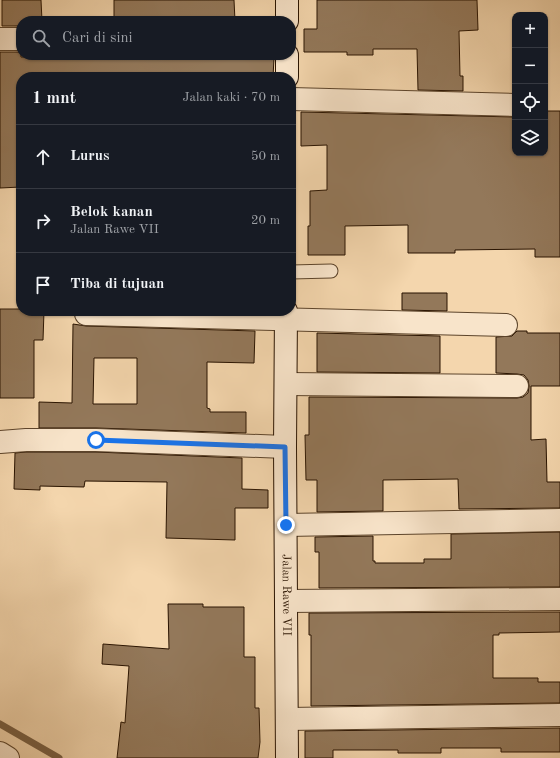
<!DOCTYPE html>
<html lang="id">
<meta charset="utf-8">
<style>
body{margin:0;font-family:"Old Standard TT",serif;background:#20242c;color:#f1f3f6}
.controls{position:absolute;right:12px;top:12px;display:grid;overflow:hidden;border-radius:8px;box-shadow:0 1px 3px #0004}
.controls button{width:36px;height:36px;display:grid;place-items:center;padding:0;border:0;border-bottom:1px solid #363941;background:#171b24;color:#f1f3f6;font:20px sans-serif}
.stop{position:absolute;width:12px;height:12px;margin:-9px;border:3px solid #1a73e8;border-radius:50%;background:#fff}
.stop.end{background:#1a73e8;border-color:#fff;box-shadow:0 1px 4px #0008}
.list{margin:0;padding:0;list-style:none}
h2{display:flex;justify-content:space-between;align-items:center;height:52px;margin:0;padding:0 16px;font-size:17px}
h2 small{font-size:13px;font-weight:400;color:#9ea1a6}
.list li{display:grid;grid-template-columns:26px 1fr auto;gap:12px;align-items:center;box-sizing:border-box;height:64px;padding:0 16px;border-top:1px solid #363941}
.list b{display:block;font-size:15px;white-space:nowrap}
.list p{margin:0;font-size:13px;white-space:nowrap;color:#9ea1a6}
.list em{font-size:13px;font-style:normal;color:#9ea1a6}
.icon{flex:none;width:22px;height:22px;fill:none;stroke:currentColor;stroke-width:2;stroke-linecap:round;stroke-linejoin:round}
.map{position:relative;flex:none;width:560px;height:758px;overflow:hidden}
.search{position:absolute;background:#171b24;box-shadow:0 1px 3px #0004;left:16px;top:16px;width:280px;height:44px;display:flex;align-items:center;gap:10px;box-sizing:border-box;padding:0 14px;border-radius:16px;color:#9ea1a6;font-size:15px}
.panel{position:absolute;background:#171b24;box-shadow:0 1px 3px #0004;left:16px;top:72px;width:280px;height:244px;border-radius:16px}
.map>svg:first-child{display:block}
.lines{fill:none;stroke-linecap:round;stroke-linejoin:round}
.stream{stroke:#796044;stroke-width:7}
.building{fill:#93785a;stroke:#291300;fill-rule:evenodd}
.service-casing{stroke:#5c442b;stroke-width:15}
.minor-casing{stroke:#5c442b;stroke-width:24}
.tertiary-casing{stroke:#5c442b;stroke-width:24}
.secondary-casing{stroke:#291300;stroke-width:24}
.service{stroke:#f8e4ca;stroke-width:13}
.minor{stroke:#f8e4ca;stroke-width:22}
.tertiary{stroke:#f8e4ca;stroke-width:22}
.secondary{stroke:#f8e4ca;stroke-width:22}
.route{stroke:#1a73e8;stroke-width:5}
.labels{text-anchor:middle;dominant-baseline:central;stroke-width:3;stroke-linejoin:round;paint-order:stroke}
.street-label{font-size:12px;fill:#291300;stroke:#f8e4ca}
</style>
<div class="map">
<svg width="560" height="758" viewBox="0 0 560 758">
<rect width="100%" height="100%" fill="#f4d6ad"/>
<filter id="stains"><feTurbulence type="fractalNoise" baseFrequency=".005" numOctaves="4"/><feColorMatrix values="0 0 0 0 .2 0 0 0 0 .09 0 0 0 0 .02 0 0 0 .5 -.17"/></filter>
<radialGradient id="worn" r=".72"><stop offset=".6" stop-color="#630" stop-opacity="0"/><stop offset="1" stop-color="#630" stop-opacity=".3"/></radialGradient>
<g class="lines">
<path class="stream" d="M0 724 59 758"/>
</g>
<g class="building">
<path d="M2 0H41L42 21H21V26H2Z"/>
<path d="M114 0H234L235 21H114Z"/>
<path d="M317 0H477L478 30 459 31 460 76H463V91L418 90 417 49H373V55H347V52H304V29H317Z"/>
<path d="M0 52H21V57L146 55V59L194 58V55H237V57L274 58 273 77H21V187L0 188Z"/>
<path d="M545 111H560V257H535V249L455 250V253H408V225L345 226V255H308V226H310V191L327 190V145L301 146V112L515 117V153H545Z"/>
<path d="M402 293H447V311L402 310Z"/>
<path d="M0 309H21V311H44L43 340H34V398H0Z"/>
<path d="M73 324 86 326 255 331 254 363 207 362V408L210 409V412H246V433L96 428H39V402L72 403ZM94 358H137V404H93Z"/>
<path d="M517 331H527V333H560V386H531V440L546 439 547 482H560V508L459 509 458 479 383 480V511L317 512V480H306L305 435H309V397L517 398 523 397 528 393 529 386 528 380 524 375 517 374 496 373V337L512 336Z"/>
<path d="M317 333 440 336V373L317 372Z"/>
<path d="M26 452H96L242 458V489L268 490V508H235V540L166 538 167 482 85 481 84 487 40 486V490L14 489 15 453Z"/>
<path d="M560 532V587L319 588V552H315V537L373 536V561H375V563H424V559H451V534Z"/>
<path d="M168 604H203V607H244V657H255V708H259L260 742 258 758H117L121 722 125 723 129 666 102 664 103 644 169 649Z"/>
<path d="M560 612V632L499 633V635H493V678H538V682H560V703L311 706V635H309V613Z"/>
<path d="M560 728V752H501V748H441V753H398V750H333V758H305V731Z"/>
</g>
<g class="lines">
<g class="service-casing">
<path id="service" d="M291 272 331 271"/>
</g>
<g class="minor-casing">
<g id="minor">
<path d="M0 39H21"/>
<path d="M291 99 515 105"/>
<path d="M86 314 506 325"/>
<path d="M286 384 517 386"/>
<path d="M0 442 26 440H96L285 447"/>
<path d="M286 525 560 520"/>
<path d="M286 601 560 599"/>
<path d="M288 719 560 715"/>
</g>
</g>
<g class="tertiary-casing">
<path id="tertiary" d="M0 753 8 758"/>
</g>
<g class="secondary-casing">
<g id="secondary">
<path d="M287 0V21"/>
<path d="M287 77V55"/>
<path id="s1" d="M286 311 285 447 287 758"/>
</g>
</g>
<use href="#service" class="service"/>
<use href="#minor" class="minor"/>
<use href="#tertiary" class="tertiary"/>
<use href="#secondary" class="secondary"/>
</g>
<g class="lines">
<path class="route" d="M96 440 285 447 286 525"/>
</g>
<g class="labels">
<g class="street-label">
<text stroke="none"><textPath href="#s1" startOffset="284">Jalan Rawe VII</textPath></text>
</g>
</g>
<rect width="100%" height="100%" filter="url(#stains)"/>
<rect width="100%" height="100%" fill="url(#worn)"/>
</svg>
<div class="controls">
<button>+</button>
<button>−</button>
<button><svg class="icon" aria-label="locate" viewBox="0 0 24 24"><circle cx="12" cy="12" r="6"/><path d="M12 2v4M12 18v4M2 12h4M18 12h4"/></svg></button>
<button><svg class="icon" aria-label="layers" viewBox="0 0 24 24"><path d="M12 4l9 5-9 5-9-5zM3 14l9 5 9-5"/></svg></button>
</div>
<div class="stop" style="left:96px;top:440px"></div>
<div class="stop end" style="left:286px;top:525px"></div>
<div class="search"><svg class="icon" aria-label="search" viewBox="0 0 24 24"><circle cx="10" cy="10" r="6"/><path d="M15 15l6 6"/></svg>Cari di sini</div>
<section class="panel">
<h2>1 mnt<small>Jalan kaki · 70 m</small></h2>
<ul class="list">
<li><svg class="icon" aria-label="ahead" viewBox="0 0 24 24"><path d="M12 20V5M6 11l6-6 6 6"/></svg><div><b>Lurus</b></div><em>50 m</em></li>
<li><svg class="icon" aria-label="right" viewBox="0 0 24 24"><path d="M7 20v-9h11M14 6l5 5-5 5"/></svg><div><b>Belok kanan</b><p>Jalan Rawe VII</p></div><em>20 m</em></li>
<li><svg class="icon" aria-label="arrive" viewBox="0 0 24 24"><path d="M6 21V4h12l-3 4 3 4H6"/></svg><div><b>Tiba di tujuan</b></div></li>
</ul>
</section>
</div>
